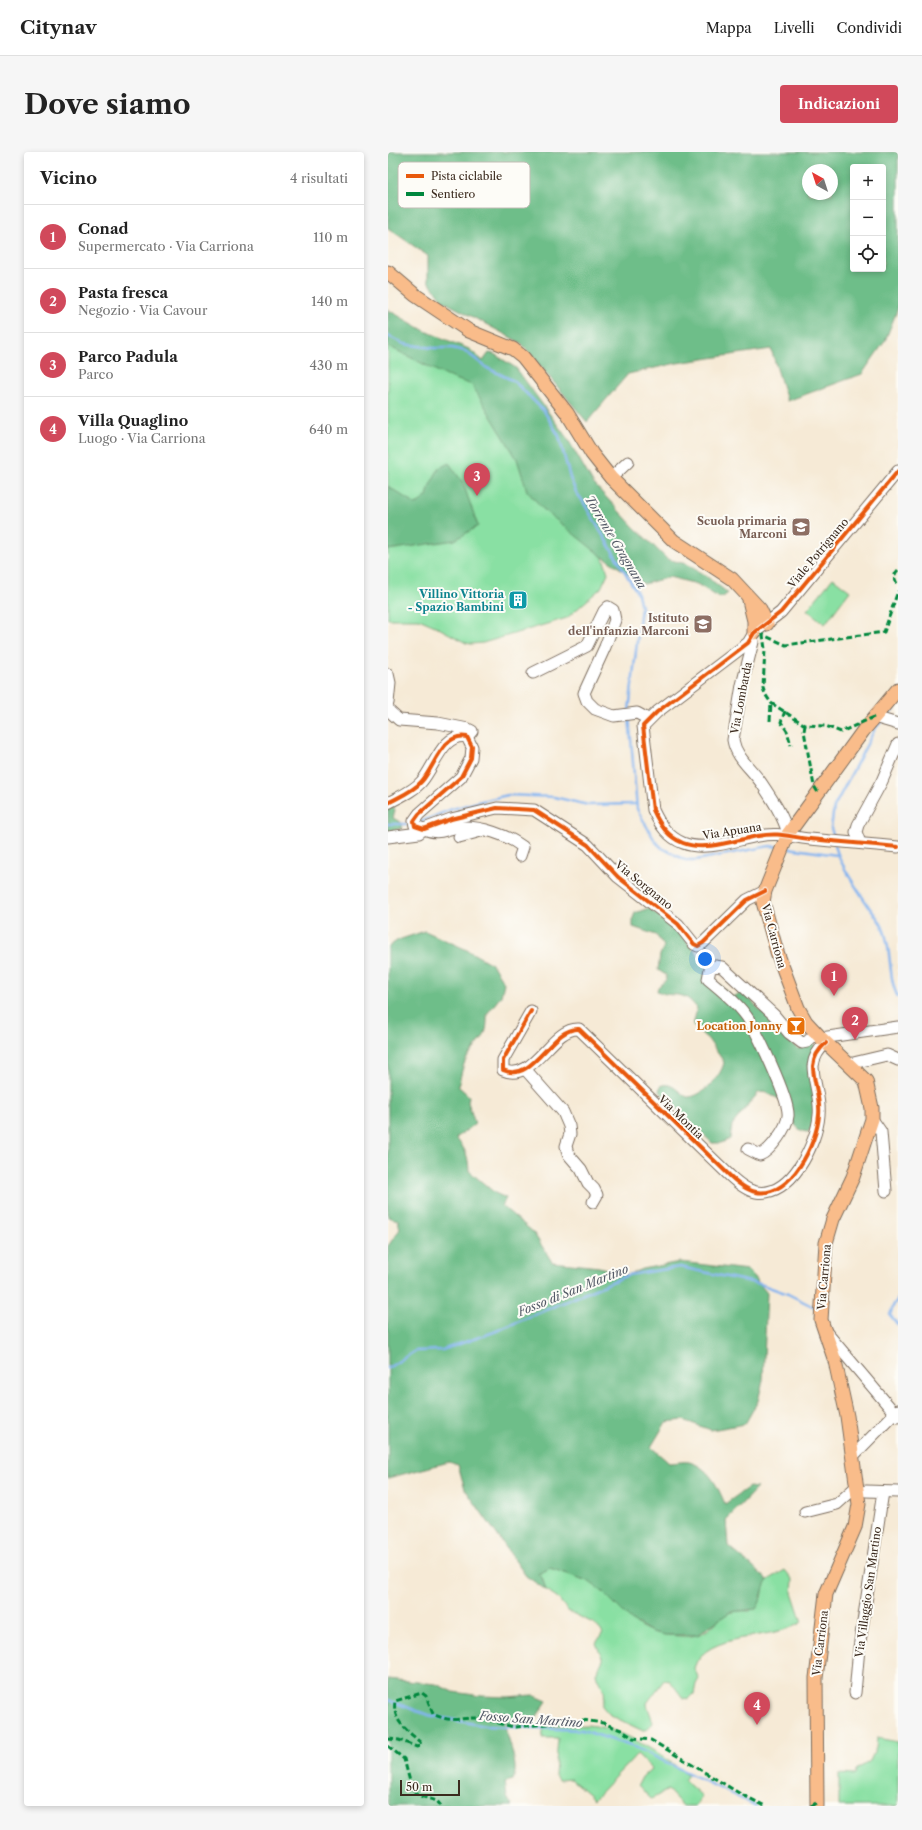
<!DOCTYPE html>
<html lang="it">
<meta charset="utf-8">
<style>
body{margin:0;font-family:"Libre Caslon Text",serif;background:#f6f6f6;color:#222}
.controls{position:absolute;right:12px;top:12px;display:grid;overflow:hidden;border-radius:4px;box-shadow:0 2px 6px #0003}
.controls button{width:36px;height:36px;display:grid;place-items:center;padding:0;border:0;border-bottom:1px solid #e0e0e0;background:#fff;color:#222;font:20px sans-serif}
.compass{position:absolute;left:414px;top:12px;width:36px;height:36px;border-radius:50%;background:#fff;box-shadow:0 2px 6px #0003;rotate:321deg}
.scale{position:absolute;left:12px;bottom:10px;width:60px;box-sizing:border-box;padding-left:4px;border:2px solid #3b2a1e;border-top:0;font-size:11px;line-height:14px;white-space:nowrap;color:#3b2a1e;-webkit-text-stroke:3px #fdfcf7;paint-order:stroke}
.you{position:absolute;left:317px;top:807px;width:14px;height:14px;margin:-10px;border:3px solid #fff;border-radius:50%;background:#1a73e8;box-shadow:0 0 0 6px #1a73e833}
.badge{display:grid;place-items:center;width:26px;height:26px;border-radius:50%;background:#d1495b;color:#fff;font-size:13px;font-weight:700}
.pin{position:absolute;translate:-50% -33px;filter:drop-shadow(0 1px 2px #0008)}
.pin::after{content:'';position:absolute;top:21px;width:14px;height:12px;background:inherit;clip-path:polygon(0 0,100% 0,50% 100%)}
.list{margin:0;padding:0;list-style:none}
h2{display:flex;justify-content:space-between;align-items:center;height:52px;margin:0;padding:0 16px;font-size:17px}
h2 small{font-size:13px;font-weight:400;color:#767676}
.list li{display:grid;grid-template-columns:26px 1fr auto;gap:12px;align-items:center;box-sizing:border-box;height:64px;padding:0 16px;border-top:1px solid #e0e0e0}
.list b{display:block;font-size:15px;white-space:nowrap}
.list p{margin:0;font-size:13px;white-space:nowrap;color:#767676}
.list em{font-size:13px;font-style:normal;color:#767676}
.icon{flex:none;width:22px;height:22px;fill:none;stroke:currentColor;stroke-width:2;stroke-linecap:round;stroke-linejoin:round}
.map{position:relative;flex:none;width:510px;height:1654px;overflow:hidden;border-radius:4px}
header{display:flex;align-items:center;gap:24px;box-sizing:border-box;height:56px;padding:0 20px;background:#fff;border-bottom:1px solid #e0e0e0}
header strong{font-size:19px}
nav{display:flex;gap:22px;margin-inline-start:auto;font-size:14px}
.intro{display:flex;align-items:center;justify-content:space-between;box-sizing:border-box;height:96px;padding:0 24px}
h1{margin:0;font-size:28px}
.button{padding:10px 18px;border-radius:4px;background:#d1495b;color:#fff;font-size:14px;font-weight:700}
main{display:flex;gap:24px;padding:0 24px}
aside{flex:1;background:#fff;border-radius:4px;box-shadow:0 2px 6px #0003}
.map>svg:first-child{display:block}
.green{fill:#89e0a3;stroke:#628560}
.forest{fill:#6ebe89;stroke:#547454;fill-rule:evenodd}
.lines{fill:none;stroke-linecap:round;stroke-linejoin:round}
.stream{stroke:#83b4ef;stroke-width:2.5}
.minor-casing{stroke:#7c6d5e;stroke-width:13}
.major-casing{stroke:#7c6d5e;stroke-width:15}
.minor{stroke:#fff;stroke-width:11}
.major{stroke:#f9bc8a;stroke-width:13}
.quiet{stroke:#00873e;stroke-width:3;stroke-dasharray:6 3;stroke-linecap:butt}
.cycleway-casing{stroke:#fdfcf7;stroke-width:6}
.cycleway{stroke:#e8590c;stroke-width:4}
.labels{text-anchor:middle;dominant-baseline:central;stroke-width:4;stroke-linejoin:round;paint-order:stroke}
.education-label{font-size:11px;font-weight:bold;fill:#785e54;stroke:#fdfcf7;text-anchor:end}
.street-label{font-size:11px;fill:#3b2a1e;stroke:#fdfcf7}
.culture-label{font-size:11px;font-weight:bold;fill:#0d838f;stroke:#fdfcf7;text-anchor:end}
.food-label{font-size:11px;font-weight:bold;fill:#c56008;stroke:#fdfcf7;text-anchor:end}
.water-label{font-size:12px;font-style:italic;fill:#545a67;stroke:#fdfcf7}
.key{fill:#fdfcf7;stroke:#c3bdb6;stroke-width:1}
.key-label{font-size:11px;fill:#3b2a1e}
</style>
<header>
<strong>Citynav</strong>
<nav><a>Mappa</a><a>Livelli</a><a>Condividi</a></nav>
</header>
<div class="intro"><h1>Dove siamo</h1><a class="button">Indicazioni</a></div>
<main>
<aside>
<h2>Vicino<small>4 risultati</small></h2>
<ul class="list">
<li><span class="badge">1</span><div><b>Conad</b><p>Supermercato · Via Carriona</p></div><em>110 m</em></li>
<li><span class="badge">2</span><div><b>Pasta fresca</b><p>Negozio · Via Cavour</p></div><em>140 m</em></li>
<li><span class="badge">3</span><div><b>Parco Padula</b><p>Parco</p></div><em>430 m</em></li>
<li><span class="badge">4</span><div><b>Villa Quaglino</b><p>Luogo · Via Carriona</p></div><em>640 m</em></li>
</ul>
</aside>
<div class="map">
<svg width="510" height="1654" viewBox="0 0 510 1654">
<rect width="100%" height="100%" fill="#fdfcf7"/>
<filter id="ink" filterUnits="userSpaceOnUse"><feTurbulence type="fractalNoise" baseFrequency=".025" numOctaves="2"/><feDisplacementMap in="SourceGraphic" scale="8" xChannelSelector="R" yChannelSelector="G"/><feConvolveMatrix kernelMatrix="1 2 1 2 8 2 1 2 1" color-interpolation-filters="sRGB"/></filter>
<filter id="wash" filterUnits="userSpaceOnUse"><feTurbulence type="fractalNoise" baseFrequency=".012" numOctaves="4" result="noise"/><feDisplacementMap in="SourceGraphic" scale="16" xChannelSelector="R" yChannelSelector="G"/><feGaussianBlur stdDeviation="0.9" result="paint"/><feColorMatrix in="noise" values="0 0 0 0 0 0 0 0 0 0 0 0 0 0 0 0 0 1.4 0 .05"/><feComposite in="paint" operator="in"/></filter>
<g filter="url(#wash)">
<rect width="100%" height="100%" fill="#f6ead6"/>
<g class="green">
<path d="M0 190 46 211 103 242 211 394 220 421 213 436 179 466 95 491 83 492 78 491 47 474 31 467H0Z"/>
<path d="M445 426 462 439 437 472 419 458Z"/>
<path d="M162 1416C176 1421 192 1423 205 1431 233 1449 242 1481 281 1483 289 1484 301 1485 309 1483 333 1475 327 1457 362 1459L374 1446 376 1433 380 1428 397 1418 405 1428 404 1440 414 1470C386 1489 317 1479 306 1516L311 1527 308 1532 306 1542 301 1547 295 1546 282 1529 276 1528 259 1551C260 1562 270 1569 258 1578H253L222 1563 214 1554C221 1535 211 1536 208 1521L215 1508 208 1491 215 1481 207 1472 180 1459 169 1445 158 1438 154 1426 150 1422Z"/>
<path d="M199 1573C236 1576 271 1601 300 1623L296 1628 314 1644 307 1654H295L280 1638 263 1647 250 1633 254 1625 264 1616 249 1602 206 1647 183 1627 170 1628 167 1623 170 1586H154L156 1575Z"/>
<path d="M489 1586 510 1590V1654H451V1622L467 1623 468 1618 482 1609 488 1596Z"/>
</g>
<g class="forest">
<path d="M0 0H510V156L497 189 474 222 399 249 383 197 289 211 240 222 199 270 133 191 55 149 40 129V104L0 76ZM465 15H495V117H465ZM420 18H444V42H420Z"/>
<path d="M0 156 2 159 37 179 81 197 95 209 101 201 106 202 128 216 179 286 205 331 245 374 279 407 298 412 318 424 340 441 335 445H330L309 432 281 425 256 432 212 403 156 358 139 339 129 307 84 233 59 224 0 194Z"/>
<path d="M61 311 75 331 90 374 67 388 0 398V334L28 353 39 344 42 333 51 316Z"/>
<path d="M5 655 7 658 5 666 14 671V676L0 680V657Z"/>
<path d="M261 756 291 780 315 809 318 819 344 845 353 841 357 842 406 894 411 897 424 890 427 894C428 912 433 969 420 980 404 979 405 963 398 953 395 948 389 946 385 944 379 941 376 939 370 941L344 973 342 987 333 991H324L274 942 271 938 273 934C283 929 290 940 299 945 313 946 334 924 336 910L320 887 305 874 309 856C292 835 288 848 269 839L270 835 278 828V823L270 818 272 803 276 794 268 783 245 775V766L247 761Z"/>
<path d="M37 779 77 797 104 812 116 831 113 844 99 862C100 888 92 887 79 906 74 914 73 925 70 934L81 944 80 950 87 972 68 986C78 998 80 1003 81 1019L107 1041 118 1046 114 1054 145 1080 164 1110 211 1115 240 1123 254 1117 292 1110 360 1118 379 1141 375 1228 370 1249 357 1272 323 1278 295 1268 278 1270 263 1295 281 1311C287 1311 295 1309 301 1310 321 1315 330 1335 337 1352L361 1335 369 1336 338 1368 340 1394 380 1428C373 1437 375 1448 368 1457L342 1460 309 1483H277L264 1480 243 1468 215 1440 200 1429 162 1416 150 1422 154 1426 158 1438 138 1424 77 1337 70 1313 61 1310 0 1326V1094L12 1077 10 1068 0 1065V795L10 788Z"/>
<path d="M0 1527 48 1532 65 1540 94 1544 119 1545 145 1543 159 1549 142 1575 116 1571C119 1586 132 1613 125 1628L117 1630 119 1645 124 1654H0Z"/>
</g>
<g class="lines">
<g class="stream">
<path d="M0 184 16 192 45 196H64L77 199 99 216 126 229 156 259 171 284 182 326 188 340 194 348 250 442 253 455 241 559"/>
<path d="M241 564 249 657 267 689 274 696 297 708H308L382 694 391 695"/>
<path d="M498 565 510 552"/>
<path d="M32 670 64 657 93 649 120 643 166 645 200 653 248 652"/>
<path d="M0 672H19"/>
<path d="M446 686 443 676 446 655 487 577 493 570"/>
<path d="M447 693C452 714 471 739 483 758 488 764 494 771 496 779 504 799 500 828 510 845"/>
<path d="M400 696 449 703"/>
<path d="M510 1147 506 1152 502 1163 510 1173"/>
<path d="M0 1216 27 1199 54 1198 106 1180 240 1123 292 1115 372 1132 400 1142 428 1156"/>
<path d="M0 1548 40 1563 97 1574 194 1578 249 1596 368 1654"/>
</g>
</g>
</g>
<g filter="url(#ink)">
<g class="lines">
<g class="minor-casing">
<g id="minor">
<path d="M510 319 393 460 366 481 360 491 269 560 255 574 265 658C272 673 280 685 295 691 318 700 347 688 370 684 392 680 401 685 422 687 451 690 481 692 510 695"/>
<path d="M223 326 240 310"/>
<path d="M365 490 354 533 345 588C348 606 364 617 374 632 384 647 396 665 400 682"/>
<path d="M145 521 199 494 216 459 220 455 225 458 227 468 217 495 196 541 199 549 207 557 226 564 249 561 260 567"/>
<path d="M0 522 2 531 0 551"/>
<path d="M0 556 1 559 11 568 50 571 80 577 84 579 79 585"/>
<path d="M486 565 510 572"/>
<path d="M0 651C11 645 26 639 34 629 47 614 55 580 79 585L84 595 83 606 73 625 31 662 26 669 27 674 36 677 63 667 109 656 146 658 200 693 230 725 290 772 306 792 310 794 315 791 359 748 377 739"/>
<path d="M0 685 31 681 36 677C52 684 57 676 73 675 93 674 119 683 135 695L132 704"/>
<path d="M71 685 93 679"/>
<path d="M472 691 468 680 470 673 494 629 510 592"/>
<path d="M143 859 115 908V918C146 932 163 875 191 877L338 1020C346 1028 357 1038 368 1040 403 1046 429 991 431 963 433 947 425 929 425 914 426 904 431 897 438 891"/>
<path d="M433 886 510 875"/>
<path d="M461 912 499 903 510 908"/>
<path d="M137 917 175 960 181 974 182 982 178 994 180 1002 193 1017 200 1031 206 1037 209 1043 205 1050"/>
<path d="M484 967 493 980 498 1039"/>
<path d="M360 997 372 1003C382 999 399 976 400 964 402 949 367 874 356 861 346 848 333 838 320 827L322 817 327 814 334 815 386 863 401 881 414 891 419 890 428 881"/>
<path d="M438 1180 510 1265"/>
<path d="M465 1304 510 1258"/>
<path d="M478 1339 510 1340"/>
<path d="M417 1360 449 1352 469 1334"/>
<path d="M467 1541 471 1496 495 1340"/>
</g>
</g>
<g class="major-casing">
<g id="major">
<path d="M0 120 27 143 81 179 125 197 135 205 179 261 204 302 223 326 286 389 344 427 372 457 379 472"/>
<path d="M361 448 366 469V481"/>
<path d="M429 1654 428 1526 438 1442 467 1375 471 1352 459 1264 447 1209 433 1168 438 1091 445 1067 465 1025 484 967V956L478 929 433 886 418 870 410 856 389 800 375 750 377 739 400 682 475 579 510 537"/>
</g>
</g>
<use href="#minor" class="minor"/>
<use href="#major" class="major"/>
<g class="quiet">
<path d="M510 418C504 424 507 427 510 434"/>
<path d="M397 559 393 570 399 579 403 593"/>
<path d="M486 565 453 580 438 574 417 573 383 551 377 542 375 536 377 497 375 483 398 493 496 480 510 439"/>
<path d="M382 569 383 551"/>
<path d="M417 573 416 579 426 634 431 642"/>
<path d="M194 1568 215 1571 233 1578 245 1586 263 1588 351 1641 377 1654"/>
<path d="M0 1587 11 1588 29 1595 33 1593 32 1590C19 1578 4 1569 7 1549L34 1541 38 1544 45 1562C67 1572 70 1565 91 1566 104 1567 115 1574 128 1575L187 1569"/>
<path d="M0 1594 16 1607 24 1637 32 1644 49 1649 53 1654"/>
<path d="M423 1654 428 1651"/>
</g>
<g class="cycleway-casing">
<g id="cycleway">
<path d="M510 319 393 460 366 481 360 491 269 560 255 574 265 658C272 673 280 685 295 691 318 700 347 688 370 684 392 680 401 685 422 687 451 690 481 692 510 695"/>
<path d="M0 651C11 645 26 639 34 629 47 614 55 580 79 585L84 595 83 606 73 625 31 662 26 669 27 674 36 677 63 667 109 656 146 658 200 693 230 725 290 772 306 792 310 794 315 791 359 748 377 739"/>
<path d="M143 859 115 908V918C146 932 163 875 191 877L338 1020C346 1028 357 1038 368 1040 403 1046 429 991 431 963 433 947 425 929 425 914 426 904 431 897 438 891"/>
</g>
</g>
<use href="#cycleway" class="cycleway"/>
</g>
</g>
<defs>
<g id="school-square" transform="scale(1)"><rect x="-9" y="-9" width="18" height="18" rx="4" fill="#8d6e63" stroke="#fdfcf7"/><path d="M0-5L7-2L0 1L-7-2ZM-4 1L0 2.5L4 1V4Q0 6-4 4Z" fill="#fff"/></g>
<g id="building-square" transform="scale(1)"><rect x="-9" y="-9" width="18" height="18" rx="4" fill="#0f9aa8" stroke="#fdfcf7"/><path d="M-4-6H4V6H1V3H-1V6H-4ZM-2.5-4.3h1.7v1.8h-1.7ZM.8-4.3h1.7v1.8H.8ZM-2.5-1h1.7V.8h-1.7ZM.8-1h1.7V.8H.8Z" fill="#fff"/></g>
<g id="bar-square" transform="scale(1)"><rect x="-9" y="-9" width="18" height="18" rx="4" fill="#e8710a" stroke="#fdfcf7"/><path d="M-6-5H6L.8 .8V4.5H3.5V6h-7V4.5H-.8V.8Z" fill="#fff"/></g>
</defs>
<g fill-rule="evenodd">
<use href="#school-square" x="413" y="375"/>
<use href="#building-square" x="130" y="448"/>
<use href="#school-square" x="315" y="472"/>
<use href="#bar-square" x="408" y="874"/>
</g>
<g class="labels">
<g class="education-label">
<text x="399" y="369">Scuola primaria<tspan x="399" dy="13">Marconi</tspan></text>
<text x="301" y="466">Istituto<tspan x="301" dy="13">dell'infanzia Marconi</tspan></text>
</g>
<g class="street-label">
<text transform="translate(430 401) rotate(-50)">Viale Potrignano</text>
<text transform="translate(353 546) rotate(-79)">Via Lombarda</text>
<text transform="translate(344 679) rotate(-9)">Via Apuana</text>
<text transform="translate(256 733) rotate(39)">Via Sorgnano</text>
<text transform="translate(386 784) rotate(75)">Via Carriona</text>
<text transform="translate(293 965) rotate(44)">Via Montia</text>
<text transform="translate(436 1125) rotate(-85)">Via Carriona</text>
<text transform="translate(480 1440) rotate(-82)">Via Villaggio San Martino</text>
<text transform="translate(432 1491) rotate(-83)">Via Carriona</text>
</g>
<g class="culture-label">
<text x="116" y="442">Villino Vittoria<tspan x="116" dy="13">- Spazio Bambini</tspan></text>
</g>
<g class="food-label">
<text x="394" y="874">Location Jonny</text>
</g>
<g class="water-label">
<text transform="translate(228 390) rotate(59)">Torrente Gragnana</text>
<text transform="translate(185 1138) rotate(-22)">Fosso di San Martino</text>
<text transform="translate(143 1567) rotate(4)">Fosso San Martino</text>
</g>
</g>
<rect x="10" y="10" width="132" height="46" rx="6" class="key"/>
<rect x="18" y="22" width="18" height="4" fill="#e8590c"/>
<rect x="18" y="40" width="18" height="4" fill="#00873e"/>
<g class="key-label">
<text x="43" y="28">Pista ciclabile</text>
<text x="43" y="46">Sentiero</text>
</g>
</svg>
<div class="controls">
<button>+</button>
<button>−</button>
<button><svg class="icon" aria-label="locate" viewBox="0 0 24 24"><circle cx="12" cy="12" r="6"/><path d="M12 2v4M12 18v4M2 12h4M18 12h4"/></svg></button>
</div>
<svg class="compass" viewBox="-18 -18 36 36"><path d="M0-13l5 13h-10z" fill="#e53935"/><path d="M0 13l5-13h-10z" fill="#767676"/></svg>
<div class="scale">50 m</div>
<div class="you"></div>
<div class="pin badge" style="left:446px;top:844px">1</div>
<div class="pin badge" style="left:467px;top:888px">2</div>
<div class="pin badge" style="left:89px;top:344px">3</div>
<div class="pin badge" style="left:369px;top:1573px">4</div>
</div>
</main>
